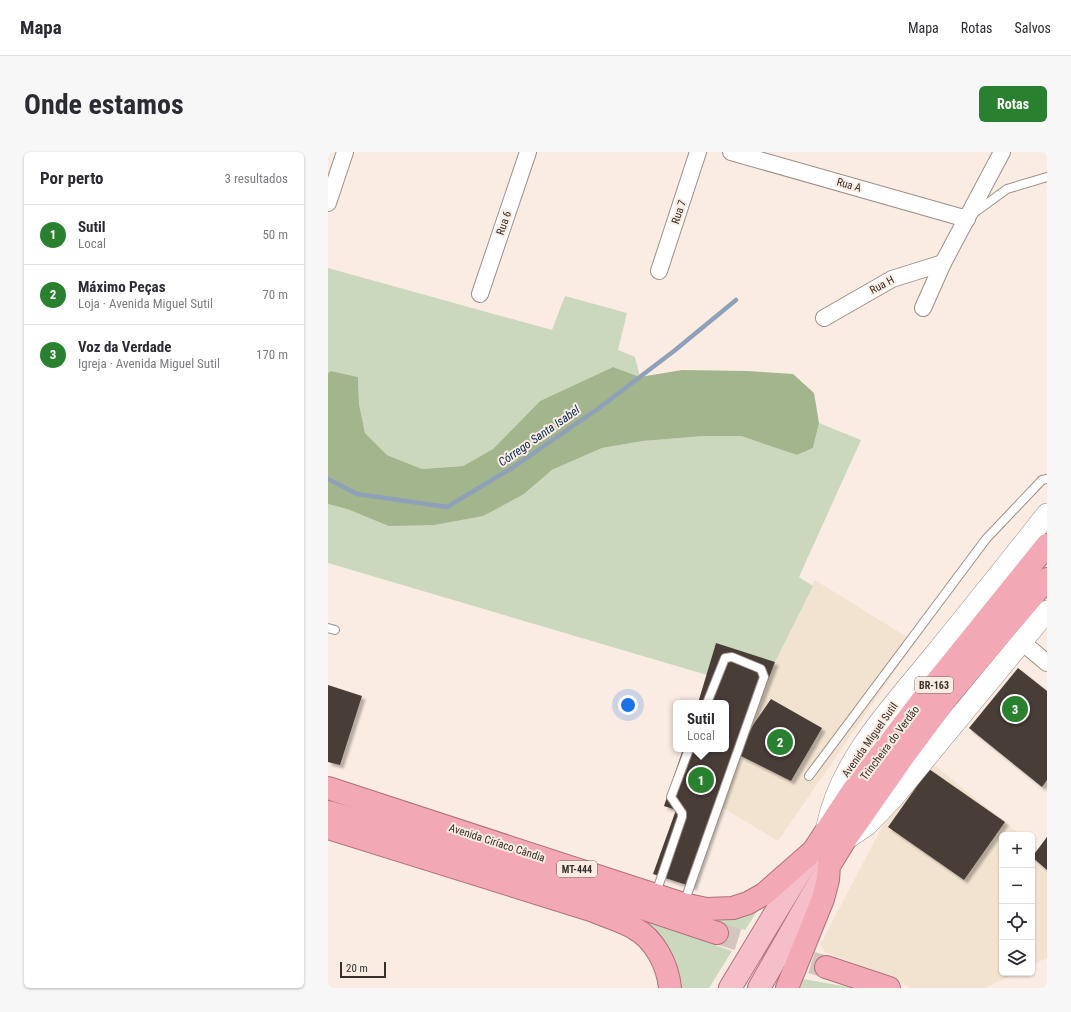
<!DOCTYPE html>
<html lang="pt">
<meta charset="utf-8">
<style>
body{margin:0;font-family:"Roboto Condensed",sans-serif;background:#f7f7f7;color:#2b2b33}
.controls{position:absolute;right:12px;bottom:12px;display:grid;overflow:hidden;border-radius:6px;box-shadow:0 1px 3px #0004}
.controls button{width:36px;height:36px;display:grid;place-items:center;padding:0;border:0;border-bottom:1px solid #e1e1e2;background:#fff;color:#2b2b33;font:20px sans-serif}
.scale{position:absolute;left:12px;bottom:10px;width:46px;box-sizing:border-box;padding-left:4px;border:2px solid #35302c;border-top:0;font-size:11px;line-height:14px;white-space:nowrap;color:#35302c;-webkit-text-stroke:3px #faece3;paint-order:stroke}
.you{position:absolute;left:300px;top:553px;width:14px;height:14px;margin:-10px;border:3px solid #fff;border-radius:50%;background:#1a73e8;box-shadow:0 0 0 6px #1a73e833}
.badge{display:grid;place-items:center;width:26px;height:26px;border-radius:50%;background:#29812f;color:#fff;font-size:13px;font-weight:700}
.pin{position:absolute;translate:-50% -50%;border:2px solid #fff;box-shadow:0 1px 4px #0006}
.popup{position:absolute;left:345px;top:548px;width:56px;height:52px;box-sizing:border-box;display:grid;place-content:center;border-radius:6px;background:#fff;filter:drop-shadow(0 1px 3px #0005);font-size:13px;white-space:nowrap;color:#7c7c81}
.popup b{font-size:15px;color:#2b2b33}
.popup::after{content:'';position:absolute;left:50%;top:100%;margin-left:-8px;border:8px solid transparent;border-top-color:#fff}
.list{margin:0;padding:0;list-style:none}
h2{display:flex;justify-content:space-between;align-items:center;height:52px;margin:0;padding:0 16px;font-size:17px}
h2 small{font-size:13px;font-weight:400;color:#7c7c81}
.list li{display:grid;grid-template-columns:26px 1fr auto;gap:12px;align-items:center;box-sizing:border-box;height:60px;padding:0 16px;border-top:1px solid #e1e1e2}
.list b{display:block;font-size:15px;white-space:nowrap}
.list p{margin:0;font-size:13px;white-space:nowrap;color:#7c7c81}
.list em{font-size:13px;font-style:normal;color:#7c7c81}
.icon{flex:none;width:22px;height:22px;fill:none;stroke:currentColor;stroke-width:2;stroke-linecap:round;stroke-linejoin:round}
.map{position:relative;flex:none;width:719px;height:836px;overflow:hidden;border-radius:6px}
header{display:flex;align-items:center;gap:24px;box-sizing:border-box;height:56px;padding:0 20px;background:#fff;border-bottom:1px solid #e1e1e2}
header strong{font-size:19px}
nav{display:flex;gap:22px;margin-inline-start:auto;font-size:14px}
.intro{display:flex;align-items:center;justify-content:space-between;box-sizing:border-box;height:96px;padding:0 24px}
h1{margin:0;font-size:28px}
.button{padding:10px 18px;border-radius:6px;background:#29812f;color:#fff;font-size:14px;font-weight:700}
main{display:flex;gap:24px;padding:0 24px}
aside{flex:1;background:#fff;border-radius:6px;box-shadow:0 1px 3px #0004}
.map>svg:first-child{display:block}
.industrial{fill:#f2e3d0}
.green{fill:#ccd8be}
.forest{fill:#a2b58d}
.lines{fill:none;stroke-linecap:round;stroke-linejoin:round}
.stream{stroke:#8fa1b9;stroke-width:4.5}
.building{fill:#493e37;filter:url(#shadow)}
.trunk-tunnel{stroke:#d3c6be;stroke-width:22;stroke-dasharray:22 11;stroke-linecap:butt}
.service-casing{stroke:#9d9088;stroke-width:10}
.minor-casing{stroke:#9d9088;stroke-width:18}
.tertiary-casing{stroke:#9d9088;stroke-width:22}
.primary-casing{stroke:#af707a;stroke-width:24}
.trunk-casing{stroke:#af707a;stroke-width:24}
.service{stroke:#fff;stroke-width:8}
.minor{stroke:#fff;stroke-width:16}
.tertiary{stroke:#fff;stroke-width:21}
.primary{stroke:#f6bec8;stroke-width:22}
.trunk{stroke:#f3a8b6;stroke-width:22}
.labels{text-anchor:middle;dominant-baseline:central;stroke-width:4;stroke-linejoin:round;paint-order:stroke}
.shield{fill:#faece3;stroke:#706863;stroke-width:1}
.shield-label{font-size:10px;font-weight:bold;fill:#35302c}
.street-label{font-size:11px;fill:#35302c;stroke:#faece3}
.water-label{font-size:12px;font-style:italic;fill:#012954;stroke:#faece3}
</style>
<header>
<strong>Mapa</strong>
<nav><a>Mapa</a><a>Rotas</a><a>Salvos</a></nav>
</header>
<div class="intro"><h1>Onde estamos</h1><a class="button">Rotas</a></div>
<main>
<aside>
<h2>Por perto<small>3 resultados</small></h2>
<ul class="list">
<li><span class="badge">1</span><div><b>Sutil</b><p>Local</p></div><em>50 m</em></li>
<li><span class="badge">2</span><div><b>Máximo Peças</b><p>Loja · Avenida Miguel Sutil</p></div><em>70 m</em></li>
<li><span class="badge">3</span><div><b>Voz da Verdade</b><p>Igreja · Avenida Miguel Sutil</p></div><em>170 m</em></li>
</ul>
</aside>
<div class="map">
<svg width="719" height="836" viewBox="0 0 719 836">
<defs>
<filter id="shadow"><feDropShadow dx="3.5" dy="3.5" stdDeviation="1" flood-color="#0004"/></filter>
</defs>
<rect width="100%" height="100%" fill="#faece3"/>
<g class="industrial">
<path d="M487 428 587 490 450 689 392 654 447 510Z"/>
<path d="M605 612 693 683H674V821H688L657 836H582L559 823 497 800 492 793 555 673Z"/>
<path d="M704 692 719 704V806L704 813Z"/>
</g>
<g class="green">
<path d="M0 116 224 178 237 144 299 161 290 198 307 205 312 225 285 215 212 249 165 297 135 314 94 317 59 303 37 281 31 252 30 225 3 219 0 221Z"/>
<path d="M491 271 533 288 471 425 485 434 447 510 388 492 379 523 0 411V352L22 358 196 342 224 318 274 296 315 289 376 284H413L469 303 485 296Z"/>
<path d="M430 758 417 778 349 759Z"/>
<path d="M309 765 404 799 381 836H351Z"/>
<path d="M475 827 527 836H472Z"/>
</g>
<path class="forest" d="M285 215 312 225 354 218 419 219 465 222 486 241 491 271 485 296 469 303 413 284H376L315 289 274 296 224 318 196 342 155 364 106 373 61 374 22 358 0 352V221L3 219 30 225 31 252 37 281 59 303 94 317 135 314 165 297 212 249Z"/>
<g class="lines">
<path class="stream" d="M0 327 29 342 119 355 184 316 271 256 346 199 408 148"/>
</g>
<g class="building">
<path d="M388 491 447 510 413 599 425 573 443 547 494 576 463 629 411 603 365 735 325 722 348 658 336 654 355 597H398V551H370Z"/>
<path d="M690 516 719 539V628L714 635 641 576Z"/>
<path d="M0 533 34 544 12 613 0 610Z"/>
<path d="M601 617 677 670 636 728 560 675Z"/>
<path d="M719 685V718L704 705Z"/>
</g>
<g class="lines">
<path class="trunk-tunnel" d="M389 781 498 815"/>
<g class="service-casing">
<g id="service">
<path d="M646 61 679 37 719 25"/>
<path d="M0 476 7 478"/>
<path d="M481 624 658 387 714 328 719 327"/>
<path d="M328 741 354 665V661L343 645 361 597"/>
<path d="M356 751 436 525 433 517 404 505 397 506 379 551"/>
</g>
</g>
<g class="minor-casing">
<g id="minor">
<path d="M403 0 639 67"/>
<path d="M0 51 17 0"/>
<path d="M331 119 370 0"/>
<path d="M152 142 200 0"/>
<path d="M595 156 615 111 674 0"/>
<path d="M496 166 564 127 615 111"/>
<path d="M694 490 719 511"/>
</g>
</g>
<g class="tertiary-casing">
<g id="tertiary">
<path d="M499 674C513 607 565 554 607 502 645 455 682 409 719 362"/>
<path d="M521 685 539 673 564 647 719 459"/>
</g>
</g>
<g class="primary-casing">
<g id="primary">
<path d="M402 836 481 705"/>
<path d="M431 836 499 717"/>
</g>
</g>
<g class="trunk-casing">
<g id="trunk">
<path d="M0 636 355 752 378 757 405 756 420 751 436 742 485 699 524 640 599 542 719 393"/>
<path d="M0 660 128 694 389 781"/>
<path d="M0 676 266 759C279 765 294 769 306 776 327 787 340 814 342 836"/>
<path d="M498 815 561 836"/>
<path d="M459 836 495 747 500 728 501 714 517 688 575 605 621 543 719 427"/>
</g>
</g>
<use href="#service" class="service"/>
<use href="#minor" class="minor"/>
<use href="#tertiary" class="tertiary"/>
<use href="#primary" class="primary"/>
<use href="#trunk" class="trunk"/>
</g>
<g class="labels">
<g class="shield">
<rect x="587" y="525" width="38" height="16" rx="3"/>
<rect x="229" y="709" width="40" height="16" rx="3"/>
</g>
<g class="shield-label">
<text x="606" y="533">BR-163</text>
<text x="249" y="717">MT-444</text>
</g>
<g class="street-label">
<text transform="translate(521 33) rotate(16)">Rua A</text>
<text transform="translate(351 60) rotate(-72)">Rua 7</text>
<text transform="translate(176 71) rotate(-71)">Rua 6</text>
<text transform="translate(554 133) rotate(-28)">Rua H</text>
<text transform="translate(542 588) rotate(-55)">Avenida Miguel Sutil</text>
<text transform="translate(562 591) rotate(-53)">Trincheira do Verdão</text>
<text transform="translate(169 691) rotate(18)">Avenida Ciríaco Cândia</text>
</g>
<g class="water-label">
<text transform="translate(211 284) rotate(-35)">Córrego Santa Isabel</text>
</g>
</g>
</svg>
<div class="controls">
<button>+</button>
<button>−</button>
<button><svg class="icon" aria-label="locate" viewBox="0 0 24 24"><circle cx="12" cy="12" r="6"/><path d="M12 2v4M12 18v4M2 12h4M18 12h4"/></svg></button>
<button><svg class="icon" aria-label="layers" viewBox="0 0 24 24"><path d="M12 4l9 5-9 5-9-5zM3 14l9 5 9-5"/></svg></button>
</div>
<div class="scale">20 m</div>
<div class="you"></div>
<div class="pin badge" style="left:373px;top:628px">1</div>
<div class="popup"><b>Sutil</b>Local</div>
<div class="pin badge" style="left:452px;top:590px">2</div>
<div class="pin badge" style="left:687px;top:557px">3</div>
</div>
</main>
